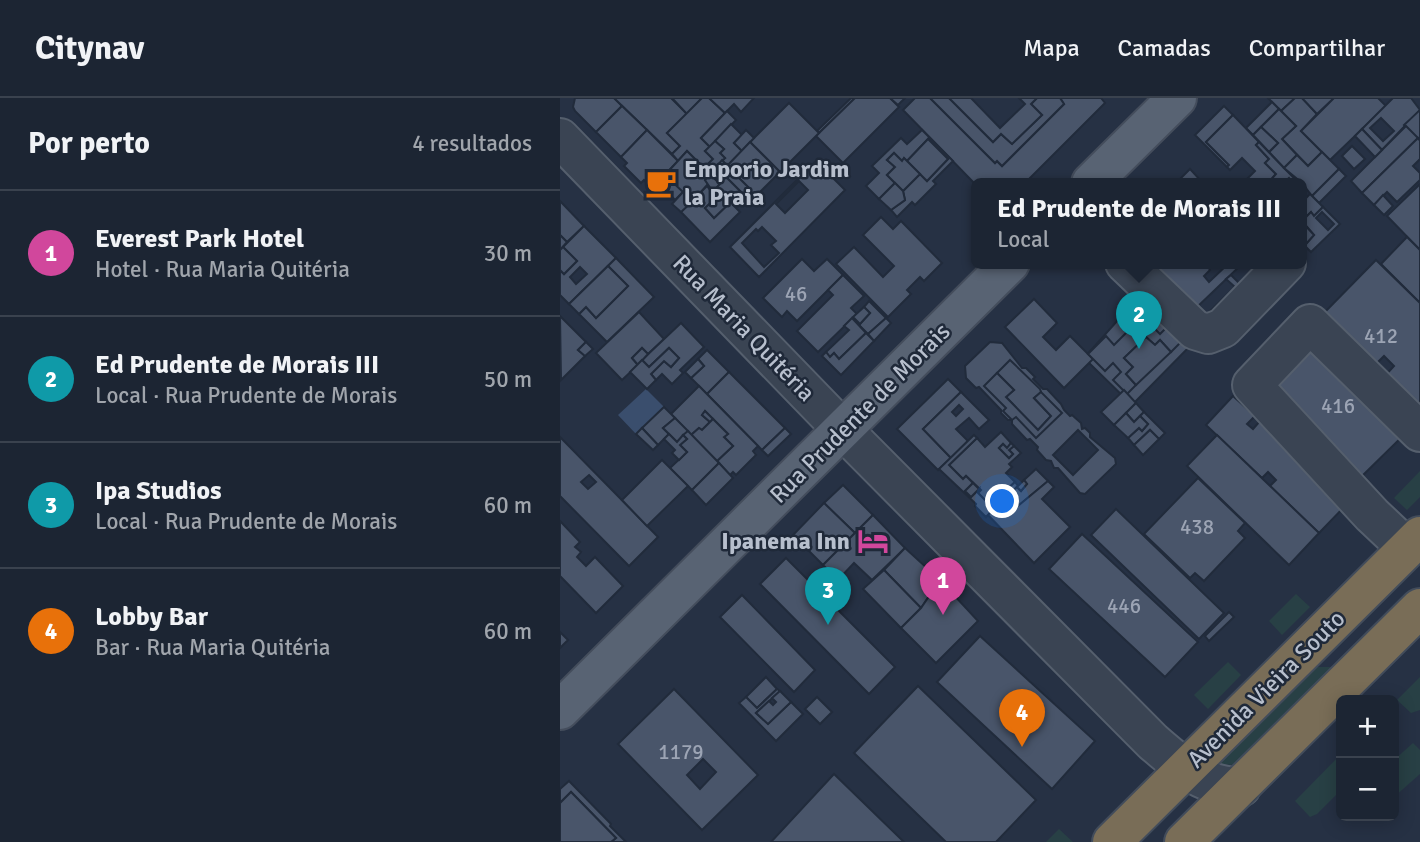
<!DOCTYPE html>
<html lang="pt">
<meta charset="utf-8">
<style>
body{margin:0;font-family:Signika,sans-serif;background:#252d3b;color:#f1f3f6}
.controls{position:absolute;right:21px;bottom:21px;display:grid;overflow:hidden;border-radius:10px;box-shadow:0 4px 18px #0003}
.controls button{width:63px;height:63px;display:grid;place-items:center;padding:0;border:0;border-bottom:2px solid #3a424e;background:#1c2533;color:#f1f3f6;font:35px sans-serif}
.you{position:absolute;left:443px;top:404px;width:24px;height:24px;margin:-18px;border:5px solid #fff;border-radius:50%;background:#1a73e8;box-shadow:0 0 0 10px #1a73e833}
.badge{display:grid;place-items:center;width:46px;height:46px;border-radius:50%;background:#b45309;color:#fff;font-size:23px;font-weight:700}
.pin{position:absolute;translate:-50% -58px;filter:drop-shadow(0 2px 4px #0008)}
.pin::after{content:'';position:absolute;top:37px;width:24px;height:21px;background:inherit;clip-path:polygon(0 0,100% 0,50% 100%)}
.popup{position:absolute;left:411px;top:80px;width:336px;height:91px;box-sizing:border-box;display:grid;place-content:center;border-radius:10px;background:#1c2533;filter:drop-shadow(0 2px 5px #0005);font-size:23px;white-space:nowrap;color:#a0a5ac}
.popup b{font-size:26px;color:#f1f3f6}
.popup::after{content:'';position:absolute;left:50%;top:100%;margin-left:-14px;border:14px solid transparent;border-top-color:#1c2533}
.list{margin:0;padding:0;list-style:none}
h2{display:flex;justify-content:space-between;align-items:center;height:91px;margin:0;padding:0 28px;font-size:30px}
h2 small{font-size:23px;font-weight:400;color:#a0a5ac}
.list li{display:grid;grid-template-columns:46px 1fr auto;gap:21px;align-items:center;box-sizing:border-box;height:126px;padding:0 28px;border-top:2px solid #3a424e}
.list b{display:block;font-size:26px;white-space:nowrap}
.list p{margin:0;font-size:23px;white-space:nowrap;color:#a0a5ac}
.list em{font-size:23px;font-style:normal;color:#a0a5ac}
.map{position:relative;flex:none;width:860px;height:744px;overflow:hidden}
header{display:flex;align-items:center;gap:42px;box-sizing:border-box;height:98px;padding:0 35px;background:#1c2533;border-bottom:2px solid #3a424e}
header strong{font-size:33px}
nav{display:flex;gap:38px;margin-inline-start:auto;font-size:24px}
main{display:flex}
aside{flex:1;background:#1c2533}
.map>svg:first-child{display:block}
.green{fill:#284045}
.water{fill:#3a4e6d}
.building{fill:#49556a;stroke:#212b3b;stroke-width:2;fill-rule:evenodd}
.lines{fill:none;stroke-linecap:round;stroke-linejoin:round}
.minor-casing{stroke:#555f6d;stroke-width:42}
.major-casing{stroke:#444d5c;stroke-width:42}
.highway-casing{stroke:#424c5b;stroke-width:42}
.minor{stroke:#3a4453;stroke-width:38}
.major{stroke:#586373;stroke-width:38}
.highway{stroke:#796d57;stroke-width:38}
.labels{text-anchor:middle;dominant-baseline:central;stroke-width:5;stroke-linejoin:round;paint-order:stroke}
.number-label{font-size:21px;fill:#9ca4b4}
.poi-label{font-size:24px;font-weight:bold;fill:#b7bfcd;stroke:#1f2939;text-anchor:start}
.street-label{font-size:24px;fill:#b7bfcd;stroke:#1f2939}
</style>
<header>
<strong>Citynav</strong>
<nav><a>Mapa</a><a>Camadas</a><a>Compartilhar</a></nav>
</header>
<main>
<aside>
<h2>Por perto<small>4 resultados</small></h2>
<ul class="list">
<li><span class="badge" style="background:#d1479c">1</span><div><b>Everest Park Hotel</b><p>Hotel · Rua Maria Quitéria</p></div><em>30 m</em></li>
<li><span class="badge" style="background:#0f9aa8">2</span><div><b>Ed Prudente de Morais III</b><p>Local · Rua Prudente de Morais</p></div><em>50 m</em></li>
<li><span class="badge" style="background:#0f9aa8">3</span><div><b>Ipa Studios</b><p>Local · Rua Prudente de Morais</p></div><em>60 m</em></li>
<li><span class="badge" style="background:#e8710a">4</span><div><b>Lobby Bar</b><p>Bar · Rua Maria Quitéria</p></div><em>60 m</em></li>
</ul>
</aside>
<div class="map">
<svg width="860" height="744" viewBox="0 0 860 744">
<rect width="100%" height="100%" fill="#263144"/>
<g class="green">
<path d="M860 373V399L847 412 834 400Z"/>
<path d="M736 496 750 509 722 537 709 523Z"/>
<path d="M668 564 681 577 648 611 634 597Z"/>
<path d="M753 569H776L677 667 657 666Z"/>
<path d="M860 579V612L851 615 837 602Z"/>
<path d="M853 645 860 652V676L834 699V662Z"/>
<path d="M781 656V692L757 716 750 719 735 703Z"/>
<path d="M499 731 513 744H486Z"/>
</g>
<path class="water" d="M86 291 104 309 76 336 58 317Z"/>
<g class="building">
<path d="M15 0H54L62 8 36 34 15 13 13 9Z"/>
<path d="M54 0H111L127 16 107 35 120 48 112 56Z"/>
<path d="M112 0H142L127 16Z"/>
<path d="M142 0H149L165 15 141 40 150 49 145 53 153 61 144 70 127 53 118 63 112 56 120 48 107 35Z"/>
<path d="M149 0H194L181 14 174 6 165 15Z"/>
<path d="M291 0H295L259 35 257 33Z"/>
<path d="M295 0H330L339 9 283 65 256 38Z"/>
<path d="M330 0H345L338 7Z"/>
<path d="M355 0H370L435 65 437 63 442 68 504 6 500 0H541L545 5 465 85H416V87L343 12Z"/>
<path d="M370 0H389L433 44 441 36 452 46 482 17 471 6 477 0H500L504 6 442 68 437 63 435 65Z"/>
<path d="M389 0H411L440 30 465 6 459 0H477L471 6 482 17 452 46 441 36 433 44Z"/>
<path d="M708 0H735L721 13Z"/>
<path d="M735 0H742L757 16 741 33 762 54 748 68 722 41 736 28 721 13Z"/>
<path d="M742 0H774L757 16Z"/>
<path d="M774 0H818L826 8 770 62 741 33Z"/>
<path d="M833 0H851L860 12 822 52 802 31ZM821 20 834 33 823 43 810 30Z"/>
<path d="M712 4 719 11 693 37 686 30Z"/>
<path d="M229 5 259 35 220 74 190 44Z"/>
<path d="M62 8 87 32 61 59 36 34Z"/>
<path d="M664 8 673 17 646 44 669 67 667 69 635 37Z"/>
<path d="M719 11 736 28 722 41 737 57 724 70 709 54 718 45 701 29Z"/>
<path d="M860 12V43L844 27Z"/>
<path d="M167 13 176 22 150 49 141 40Z"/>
<path d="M673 17 699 44 696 47 709 61 705 65 716 76 708 85H683L695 73 682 60 670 72 667 69 669 67 646 44Z"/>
<path d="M171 26 182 37 174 45 182 53 167 68 162 62 165 60 160 55 164 51 155 43Z"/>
<path d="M846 28 858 40 802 95 791 83Z"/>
<path d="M701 29 718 45 709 54 693 37Z"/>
<path d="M802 31 822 52 815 59 795 38Z"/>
<path d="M87 32 118 63 92 90 84 82 81 85 64 68 67 65 61 59Z"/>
<path d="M186 32 194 40 182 53 174 45Z"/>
<path d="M362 32 393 63 373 83 376 86 355 107 352 104 337 119 331 112 345 102 343 93 360 76 367 83 388 61 368 41 347 63 344 60 342 63 334 55 327 62 335 69 327 77 335 85 319 101 306 88 319 75 312 68 341 40 347 46Z"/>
<path d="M858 40 860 43V61L853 68 860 75V82L837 104 827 94 814 107 802 95Z"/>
<path d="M368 41 388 61 367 83 347 63Z"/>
<path d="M155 43 164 51 160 55 165 60 145 82 148 86 132 104 105 77 127 53 144 70 153 61 145 53Z"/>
<path d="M190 44 220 74 187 107 179 100 173 107 180 114 150 144 121 114 147 88 156 100 145 110 154 120 181 94 184 97 190 91 167 68Z"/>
<path d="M699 44 724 70 739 85H733L729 80 723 85H708L716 76 705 65 709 61 696 47Z"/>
<path d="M792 48 805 61 794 71 782 58Z"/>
<path d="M762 54 779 71 752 98 742 85 724 70 737 57 748 68Z"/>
<path d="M334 55 342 63 344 60 360 76 343 93 327 77 335 69 327 62Z"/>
<path d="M162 62 167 68 154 80 160 86 153 94 145 82Z"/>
<path d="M256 63 285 92 199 179 170 149ZM239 83 248 92 225 115 216 106ZM202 129 216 143 211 147 219 155 204 169 182 145 196 131 198 133Z"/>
<path d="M167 68 190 91 184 97 161 74Z"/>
<path d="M630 71 643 85H616Z"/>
<path d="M779 71 786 78 759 105 752 98Z"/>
<path d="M161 74 181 94 154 120 145 110 156 100 151 96 160 86 154 80Z"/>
<path d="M105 77 123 94 115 102 106 92 103 95 95 87Z"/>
<path d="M335 85 343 93 345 102 331 112 319 101Z"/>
<path d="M860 86V152L827 118Z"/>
<path d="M123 94 132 104 121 114 112 106Z"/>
<path d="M742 94 747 99 750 96 763 109 754 118 751 114 742 123Z"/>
<path d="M823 97 833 108 824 117 814 107Z"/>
<path d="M0 103 24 128 7 144 0 137Z"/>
<path d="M763 109 780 126 751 154 742 145V141L746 146 754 137 742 123 751 114 754 118ZM762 114 774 126 768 132 756 120Z"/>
<path d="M321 119 333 131 341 123 382 165 364 183 360 179 347 192 351 196 328 219 276 166 294 149 323 179 334 168 303 137Z"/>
<path d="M742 124 754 137 746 146 742 141Z"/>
<path d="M24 128 56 160 9 206 0 197V172L4 176 17 163 3 149ZM20 169 27 176 16 186 10 179Z"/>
<path d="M0 137 7 144 0 152Z"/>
<path d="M847 139 860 152V205L821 166Z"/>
<path d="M3 149 17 163 4 176 0 172V152Z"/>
<path d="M56 160 94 199 47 244 19 216 26 209 36 220 68 188 48 168Z"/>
<path d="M242 161 254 173 267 161 283 177 237 223 227 213 222 219 203 200Z"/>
<path d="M816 162 860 205V316L823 280 834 268 824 258 813 269 761 218Z"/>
<path d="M590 165H652L648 169 650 172 644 178 649 184 669 165H683L635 211Z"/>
<path d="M700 165 643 226 635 211 639 208 647 216 675 189 666 181 671 177 679 185Z"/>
<path d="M48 168 68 188 36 220 26 209 19 216 9 206Z"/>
<path d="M283 177 304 198 291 210 297 216 258 254 237 233 273 197 268 192Z"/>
<path d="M583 194 635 243 572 307 524 260Z"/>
<path d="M474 201 497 225 483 239 496 252 510 238 533 261 504 290 445 229Z"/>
<path d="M584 201 600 218 592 228 600 236 609 227 623 242 611 254 600 242 595 247 586 239 564 260 573 269 566 276 576 287 567 296 553 282 561 274 553 265 545 273 528 256 546 238 554 247 573 228 565 219Z"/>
<path d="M309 203 326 220 308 236 292 220 300 226 310 215 304 209Z"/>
<path d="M304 209 310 215 300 226 293 219Z"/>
<path d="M79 214 104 241 88 256 82 250 72 260 78 267 62 282 36 255Z"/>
<path d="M0 218 26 244 18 252 25 258 1 282Z"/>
<path d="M292 220 306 235 279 261 274 255 270 259 266 254 289 232 284 228Z"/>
<path d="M326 220 331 225 314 243 308 236Z"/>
<path d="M121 225 144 249 120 272 123 275 112 286 102 276 96 282 91 276 104 263 111 269 119 260 109 250 89 269 82 262Z"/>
<path d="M306 235 314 243 281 277 262 258 266 254 270 259 274 255 279 261Z"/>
<path d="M756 237 849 332 800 380 707 284Z"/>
<path d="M586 239 595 247 600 242 611 254 576 287 566 276 573 269 564 260Z"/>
<path d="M26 244 33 251 25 258 18 252Z"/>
<path d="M430 244 442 245 462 270H466L475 279 473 281 483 291H487L501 306 504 312 510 318 512 317 521 325 522 331 525 330 530 335V339L555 360 556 366 525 396 520 395 498 370H494L491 363 486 362 477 352 478 349 470 341 467 342 452 326V322H448L441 315V312L419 289 416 290 406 280 405 268ZM518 332 538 352 513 377 493 357Z"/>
<path d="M82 250 88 256 78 267 72 260Z"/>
<path d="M109 250 119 260 111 269 104 263 91 276 96 282 87 291 70 274 82 262 89 269Z"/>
<path d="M147 252 169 274 147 296 131 280 144 268 138 261Z"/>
<path d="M138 261 144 268 131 280 125 274Z"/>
<path d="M450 262 480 291 481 294 474 300 491 318 478 332 446 299 454 292 437 275Z"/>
<path d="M169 274 225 330 202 352 147 296Z"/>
<path d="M437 275 454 292 446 299 478 332 491 318 474 300 481 294 502 315 476 340 456 319 452 322 443 313 446 310 424 288Z"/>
<path d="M388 281 401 294 363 331 391 360 378 372 337 331Z"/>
<path d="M139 288 198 348 193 353 196 357 176 377 173 374 170 377 157 363 173 348 164 339 168 336 145 313 142 317 150 324 142 332 139 330 131 337 111 316Z"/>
<path d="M564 292 576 305 554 327 541 314Z"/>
<path d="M401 294 429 322 419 331 409 320 396 331 408 343 391 360 363 331ZM399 307 403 311 396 318 392 314Z"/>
<path d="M673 298 695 318 687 326 693 331 700 323 787 406 759 435 710 388 716 382 708 374 702 380 646 327Z"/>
<path d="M576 305 584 314 574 324 566 315Z"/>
<path d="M104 309 115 320 103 330 109 336 98 347 82 330Z"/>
<path d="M145 313 153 321 150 324 142 317Z"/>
<path d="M584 314 605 335 599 341 590 332 574 347 568 340 579 330 582 333 588 326 580 318Z"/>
<path d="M566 315 574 324 580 318 588 326 582 333 579 330 568 340 554 327Z"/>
<path d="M115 320 128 333 117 344 103 330Z"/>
<path d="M153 321 168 336 164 339 173 348 157 363 131 337 139 330 142 332Z"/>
<path d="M82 330 98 347 93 352 76 336Z"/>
<path d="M225 330 231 336 208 358 202 352Z"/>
<path d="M590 332 599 341 583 357 574 347Z"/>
<path d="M128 333 159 365 132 392 110 370 127 354 120 347 127 341 123 337Z"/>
<path d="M441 334 451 345 447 350 443 346 439 350 449 360 453 356 449 352 454 348 461 355 449 366 452 369 446 375 455 384 430 407 418 395 421 392 406 378 403 381 389 367 417 340 425 349Z"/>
<path d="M109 336 117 344 123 337 127 341 120 347 127 354 119 362 112 355 115 352 104 341Z"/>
<path d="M414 337 417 340 389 367 403 381 406 378 413 385 405 393 411 399 419 391 418 395 430 407 455 384 458 388 426 419 415 408 416 406 379 371Z"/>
<path d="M657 337 759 435 729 467 627 368Z"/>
<path d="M0 339 98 439 69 468 0 398ZM29 377 36 384 28 391 21 384Z"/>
<path d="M451 345 454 348 449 352 453 356 449 360 439 350 443 346 447 350Z"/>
<path d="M102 362 128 388 87 428 62 402Z"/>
<path d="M159 365 173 380 146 407 132 392Z"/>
<path d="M476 371 488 383 458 408 453 403 444 412 439 406 457 389 461 393 467 386 464 382Z"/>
<path d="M638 380 685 425 678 433 685 440 644 483 635 475 630 480 584 436Z"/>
<path d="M464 382 467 386 461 393 457 389Z"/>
<path d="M488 383 494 389 482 401 510 429 474 465 428 417 439 406 444 412 453 403 458 408Z"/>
<path d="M413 385 419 391 411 399 405 393Z"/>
<path d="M283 387 313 417 295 435 264 405Z"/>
<path d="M264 405 295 435 263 467 233 437Z"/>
<path d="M556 411 664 515 639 541 531 437Z"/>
<path d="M313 417 345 450 312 482 294 465 278 482 263 467Z"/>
<path d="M0 423 20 444 15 449 21 454 17 459 26 468 35 459 63 488 36 515 0 478Z"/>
<path d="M522 436 638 544 605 579 489 471Z"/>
<path d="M345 450 380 482 361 510 324 472Z"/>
<path d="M226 460 335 569 309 596 200 486Z"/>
<path d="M324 472 361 510 341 530 303 491Z"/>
<path d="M380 482 418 523 376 565 341 530 361 510Z"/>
<path d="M182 497 255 572 234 594 160 519Z"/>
<path d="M669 514 674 519 649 543 645 538Z"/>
<path d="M0 534 8 542 0 550Z"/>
<path d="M420 538 535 643 492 691 377 584Z"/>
<path d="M206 579 217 591 197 610 186 599Z"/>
<path d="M358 588 476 702 436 744H386L294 655Z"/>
<path d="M114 591 198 677 142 732 58 646ZM143 661 156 674 140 691 127 677Z"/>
<path d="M217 591 220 593 196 615 208 626 231 604 243 616 216 643 179 605 186 599 197 610Z"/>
<path d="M220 593 231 604 208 626 196 615 209 603 213 607 216 604 212 600Z"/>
<path d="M257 599 272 614 260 626 245 611Z"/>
<path d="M274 676 344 744H211Z"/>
<path d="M9 683 51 726 50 728 66 744H51L56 740 11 694 0 705V691Z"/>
<path d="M11 694 56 740 51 744H0V705Z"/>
</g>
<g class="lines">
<g class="minor-casing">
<g id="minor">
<path d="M0 40 283 332 593 644C621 668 643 689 681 689"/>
<path d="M565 165 635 232 648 236 663 230 726 165"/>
<path d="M847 450 812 417 692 287 750 226 860 334"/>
</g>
</g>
<g class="major-casing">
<g id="major">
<path d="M531 85 617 0"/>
<path d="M0 612 450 165"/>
</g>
</g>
<g class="highway-casing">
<g id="highway">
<path d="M552 744 860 438"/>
<path d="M624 744 860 510"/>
</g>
</g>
<use href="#minor" class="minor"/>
<use href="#major" class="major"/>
<use href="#highway" class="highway"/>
</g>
<defs>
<g id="cafe-bare" transform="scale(2.415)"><path d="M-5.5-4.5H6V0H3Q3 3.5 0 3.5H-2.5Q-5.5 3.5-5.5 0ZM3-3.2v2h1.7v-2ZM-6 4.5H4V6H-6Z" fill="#e8710a" stroke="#1f2939" stroke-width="2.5" paint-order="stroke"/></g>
<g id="hotel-bare" transform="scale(2.415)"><path d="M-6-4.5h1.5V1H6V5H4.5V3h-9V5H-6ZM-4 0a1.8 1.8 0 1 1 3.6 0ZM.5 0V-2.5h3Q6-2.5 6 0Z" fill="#d1479c" stroke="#1f2939" stroke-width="2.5" paint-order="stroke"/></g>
</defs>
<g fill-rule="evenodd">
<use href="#cafe-bare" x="101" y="85"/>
<use href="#hotel-bare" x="313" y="443"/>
</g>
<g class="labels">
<g class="number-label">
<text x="236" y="196">46</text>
<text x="821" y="238">412</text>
<text x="778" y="308">416</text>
<text x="637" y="429">438</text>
<text x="564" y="508">446</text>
<text x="121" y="654">1179</text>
</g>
<g class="poi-label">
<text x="124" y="71">Emporio Jardim<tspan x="124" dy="28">la Praia</tspan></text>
<text x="290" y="443" text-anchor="end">Ipanema Inn</text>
</g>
<g class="street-label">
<text transform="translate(184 230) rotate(46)">Rua Maria Quitéria</text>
<text transform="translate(300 315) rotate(-45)">Rua Prudente de Morais</text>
<text transform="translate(706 591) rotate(-45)">Avenida Vieira Souto</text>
</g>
</g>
</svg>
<div class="controls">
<button>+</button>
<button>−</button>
</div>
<div class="you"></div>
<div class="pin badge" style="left:383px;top:517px;background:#d1479c">1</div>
<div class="pin badge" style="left:579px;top:251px;background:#0f9aa8">2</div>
<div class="popup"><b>Ed Prudente de Morais III</b>Local</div>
<div class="pin badge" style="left:268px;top:527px;background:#0f9aa8">3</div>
<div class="pin badge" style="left:462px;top:649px;background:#e8710a">4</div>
</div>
</main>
